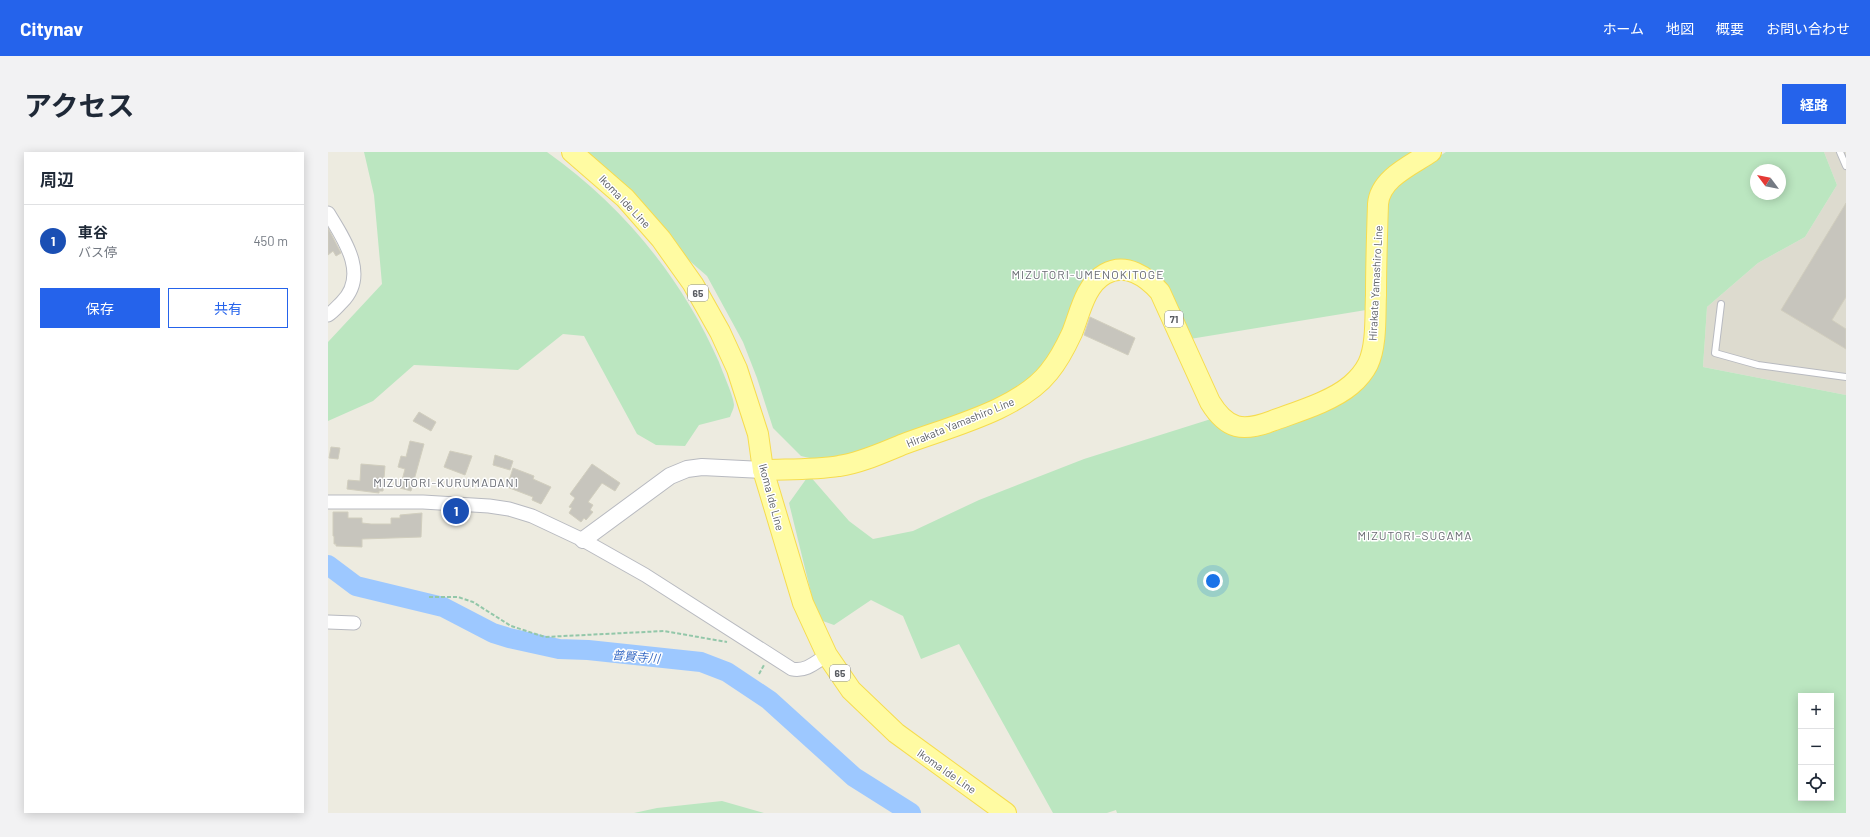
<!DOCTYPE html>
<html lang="ja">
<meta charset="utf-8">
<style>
body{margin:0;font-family:Barlow,"Noto Sans JP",sans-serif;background:#f2f2f3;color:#1f2937}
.controls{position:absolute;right:12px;bottom:12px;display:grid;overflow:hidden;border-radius:0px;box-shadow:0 2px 10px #0003}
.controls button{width:36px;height:36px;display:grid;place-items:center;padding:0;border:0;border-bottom:1px solid #e0e1e3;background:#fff;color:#1f2937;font:20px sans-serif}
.compass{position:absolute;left:1422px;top:12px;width:36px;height:36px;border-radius:50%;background:#fff;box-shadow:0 2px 10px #0003;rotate:302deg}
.you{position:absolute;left:885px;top:429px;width:14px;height:14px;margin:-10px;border:3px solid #fff;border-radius:50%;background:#1a73e8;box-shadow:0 0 0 6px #1a73e833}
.badge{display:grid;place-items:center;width:26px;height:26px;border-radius:50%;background:#2563eb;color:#fff;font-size:13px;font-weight:700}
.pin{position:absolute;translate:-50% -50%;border:2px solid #fff;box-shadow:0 1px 4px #0006}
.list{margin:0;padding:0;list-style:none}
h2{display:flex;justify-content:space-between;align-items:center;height:52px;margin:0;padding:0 16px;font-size:17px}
h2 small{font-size:13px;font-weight:400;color:#747a83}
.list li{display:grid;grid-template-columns:26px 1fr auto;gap:12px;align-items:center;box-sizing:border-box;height:72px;padding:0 16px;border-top:1px solid #e0e1e3}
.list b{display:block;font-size:15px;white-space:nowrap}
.list p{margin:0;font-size:13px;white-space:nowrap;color:#747a83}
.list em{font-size:13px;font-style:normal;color:#747a83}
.actions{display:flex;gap:8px;padding:12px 16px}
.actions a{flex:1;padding:9px 0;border:1px solid #2563eb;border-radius:0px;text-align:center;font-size:14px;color:#2563eb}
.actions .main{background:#2563eb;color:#fff}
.icon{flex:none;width:22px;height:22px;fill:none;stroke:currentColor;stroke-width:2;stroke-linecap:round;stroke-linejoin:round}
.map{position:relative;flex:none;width:1518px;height:661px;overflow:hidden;border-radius:0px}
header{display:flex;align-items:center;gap:24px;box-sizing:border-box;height:56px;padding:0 20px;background:#2563eb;color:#fff}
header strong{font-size:19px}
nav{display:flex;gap:22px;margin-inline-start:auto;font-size:14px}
.intro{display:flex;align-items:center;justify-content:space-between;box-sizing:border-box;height:96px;padding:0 24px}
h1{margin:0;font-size:28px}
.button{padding:10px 18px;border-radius:0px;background:#2563eb;color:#fff;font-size:14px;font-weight:700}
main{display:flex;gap:24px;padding:0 24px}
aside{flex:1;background:#fff;border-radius:0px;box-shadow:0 2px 10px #0003}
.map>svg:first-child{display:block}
.education{fill:#dddbcf}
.green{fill:#bbe6c0;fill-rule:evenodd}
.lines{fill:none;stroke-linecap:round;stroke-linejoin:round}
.river{stroke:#9dc8ff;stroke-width:20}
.building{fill:#c7c5bd;stroke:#d1cebe}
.service-casing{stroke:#b8bac0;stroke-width:8}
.minor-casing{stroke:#b8bac0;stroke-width:15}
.tertiary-casing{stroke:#b8bac0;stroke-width:18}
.primary-casing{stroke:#f6dc4f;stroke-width:22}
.path{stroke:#93c7a9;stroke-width:2;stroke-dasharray:4 2;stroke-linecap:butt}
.service{stroke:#fff;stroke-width:6}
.minor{stroke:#fff;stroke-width:13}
.tertiary{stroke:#fff;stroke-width:16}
.primary{stroke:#fffba2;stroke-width:20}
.labels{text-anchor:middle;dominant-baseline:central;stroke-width:3;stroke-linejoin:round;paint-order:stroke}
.shield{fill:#fff;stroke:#8b8d91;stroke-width:1}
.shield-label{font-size:10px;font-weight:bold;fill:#595c62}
.street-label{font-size:11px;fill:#595c62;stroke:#fff}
.neighbourhood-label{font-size:12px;letter-spacing:1px;fill:#6a6d74;stroke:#fff}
.water-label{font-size:12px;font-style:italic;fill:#3c6ec6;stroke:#fff}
</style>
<header>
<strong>Citynav</strong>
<nav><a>ホーム</a><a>地図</a><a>概要</a><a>お問い合わせ</a></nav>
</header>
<div class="intro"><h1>アクセス</h1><a class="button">経路</a></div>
<main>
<aside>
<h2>周辺<small></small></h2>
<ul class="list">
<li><span class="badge" style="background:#1a4fb4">1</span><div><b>車谷</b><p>バス停</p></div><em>450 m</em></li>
</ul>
<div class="actions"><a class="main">保存</a><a>共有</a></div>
</aside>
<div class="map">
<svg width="1518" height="661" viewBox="0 0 1518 661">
<rect width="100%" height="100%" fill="#edebe0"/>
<path class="education" d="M1496 0H1518V243L1375 215 1379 155 1430 111 1477 85 1509 33Z"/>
<g class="green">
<path d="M36 0H219C294 53 354 126 391 210 394 219 406 245 406 253 406 257 403 261 402 265L371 273 357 294 328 293 309 282 256 184 235 182 190 218 86 213 45 249 0 269V190L54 132 46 43Z"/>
<path d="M258 0H1092L1055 25 1038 158 862 187 792 110 722 206 684 242 540 298 513 304 486 307 473 304 445 276 429 226 415 190 379 124 356 104Z"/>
<path d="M1118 0H1496L1509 33 1477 85 1430 111 1379 155 1375 215 1518 243V661H789L788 658 779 661H725L631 492 593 507 575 464 543 448 506 473 492 468 486 453 461 351 481 323 521 369 545 387 585 379 651 348 756 307 883 267C891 273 900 281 909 284 937 293 1002 253 1028 239L1057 55 1068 32ZM1428 18H1452V42H1428ZM1473 544H1503V646H1473Z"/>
<path d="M394 649 436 661H306L329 656Z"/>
</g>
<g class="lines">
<path class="river" d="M0 413 28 434 115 455 165 481 181 486 231 497 260 498 373 510 399 520 441 548 526 625 583 661"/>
</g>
<g class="building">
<path d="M1518 51V145L1504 168 1518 177V197L1453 158Z"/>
<path d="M0 76 13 101 8 104 5 99 0 103Z"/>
<path d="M762 165 807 186 800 203 756 183Z"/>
<path d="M91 260 108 270 103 279 85 269Z"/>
<path d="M82 289 96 292 83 339 72 336 77 317 70 315 73 304 78 305Z"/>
<path d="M3 295 12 296 10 307 1 306Z"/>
<path d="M122 299 144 304 137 323 116 315Z"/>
<path d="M167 303 185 309 182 318 165 313Z"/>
<path d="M33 312 57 314 55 339H51V341L19 337 20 328 32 329Z"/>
<path d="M264 312 292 331 287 339 274 331 260 350 265 353 262 358 265 360 258 368 256 366 253 370 241 361 244 356 241 355 247 346 242 342Z"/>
<path d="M185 316 206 324 205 327 223 335 213 352 204 348 205 345 179 335Z"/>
<path d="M5 360H20V366H34V371L43 372H63V366H72V363L94 361 93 385 34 387V395L8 394V392H6V384H5Z"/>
</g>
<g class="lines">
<g class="service-casing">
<g id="service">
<path d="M1512 0 1518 14"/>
<path d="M1393 152 1387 201 1430 213 1518 225"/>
</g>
</g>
<g class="minor-casing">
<g id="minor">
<path d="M0 61C16 87 41 123 14 150 9 155 5 160 0 163"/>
<path d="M0 350H95L161 354 181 357 204 364 255 388 317 423 464 517C478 520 488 510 499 503"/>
<path d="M0 470 26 471"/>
</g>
</g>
<g class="tertiary-casing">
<path id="tertiary" d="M255 388 342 324 359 317 374 315 435 318"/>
</g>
<g class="primary-casing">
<g id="primary">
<path d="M244 0 297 46 333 87 365 132 392 180 409 217 430 282 435 318 475 451 499 503 523 538 568 581 678 661"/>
<path d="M435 318C460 317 486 318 511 314 533 311 556 300 576 292 621 275 691 258 721 220 730 209 738 194 744 181 752 161 757 133 777 122 798 110 819 125 832 140L882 250C899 278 915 280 944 269 968 260 1003 250 1023 233 1030 227 1036 220 1040 212 1049 193 1047 163 1048 143 1048 112 1049 82 1050 52 1052 26 1084 13 1103 0"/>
</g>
</g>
<g class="path">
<path d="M101 445H130L145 450 183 474 217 485 336 479 399 490"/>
<path d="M431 522 436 513"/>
</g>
<use href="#service" class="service"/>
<use href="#minor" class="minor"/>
<use href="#tertiary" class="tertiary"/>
<use href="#primary" class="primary"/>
</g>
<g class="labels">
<g class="shield">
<rect x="360" y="133" width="20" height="16" rx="3"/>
<rect x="837" y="159" width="18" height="16" rx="3"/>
<rect x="502" y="513" width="20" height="16" rx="3"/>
</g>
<g class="shield-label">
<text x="370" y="141">65</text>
<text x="846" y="167">71</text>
<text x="512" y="521">65</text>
</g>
<g class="street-label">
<text transform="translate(297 49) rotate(46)">Ikoma Ide Line</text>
<text transform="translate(1047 131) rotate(-87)">Hirakata Yamashiro Line</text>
<text transform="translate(632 270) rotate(-22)">Hirakata Yamashiro Line</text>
<text transform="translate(444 345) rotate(75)">Ikoma Ide Line</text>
<text transform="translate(619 619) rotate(35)">Ikoma Ide Line</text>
</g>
<g class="neighbourhood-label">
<text x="760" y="122">MIZUTORI-UMENOKITOGE</text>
<text x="118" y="330">MIZUTORI-KURUMADANI</text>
<text x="1087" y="383">MIZUTORI-SUGAMA</text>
</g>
<g class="water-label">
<text transform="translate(308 504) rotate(5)">普賢寺川</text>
</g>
</g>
</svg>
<div class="controls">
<button>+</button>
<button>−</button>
<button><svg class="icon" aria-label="locate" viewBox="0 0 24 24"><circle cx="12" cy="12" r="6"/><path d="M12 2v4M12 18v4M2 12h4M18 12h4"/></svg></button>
</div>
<svg class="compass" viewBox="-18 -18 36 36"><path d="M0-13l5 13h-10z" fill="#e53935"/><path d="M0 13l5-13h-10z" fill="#747a83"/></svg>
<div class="you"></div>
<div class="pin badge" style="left:128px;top:359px;background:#1a4fb4">1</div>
</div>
</main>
